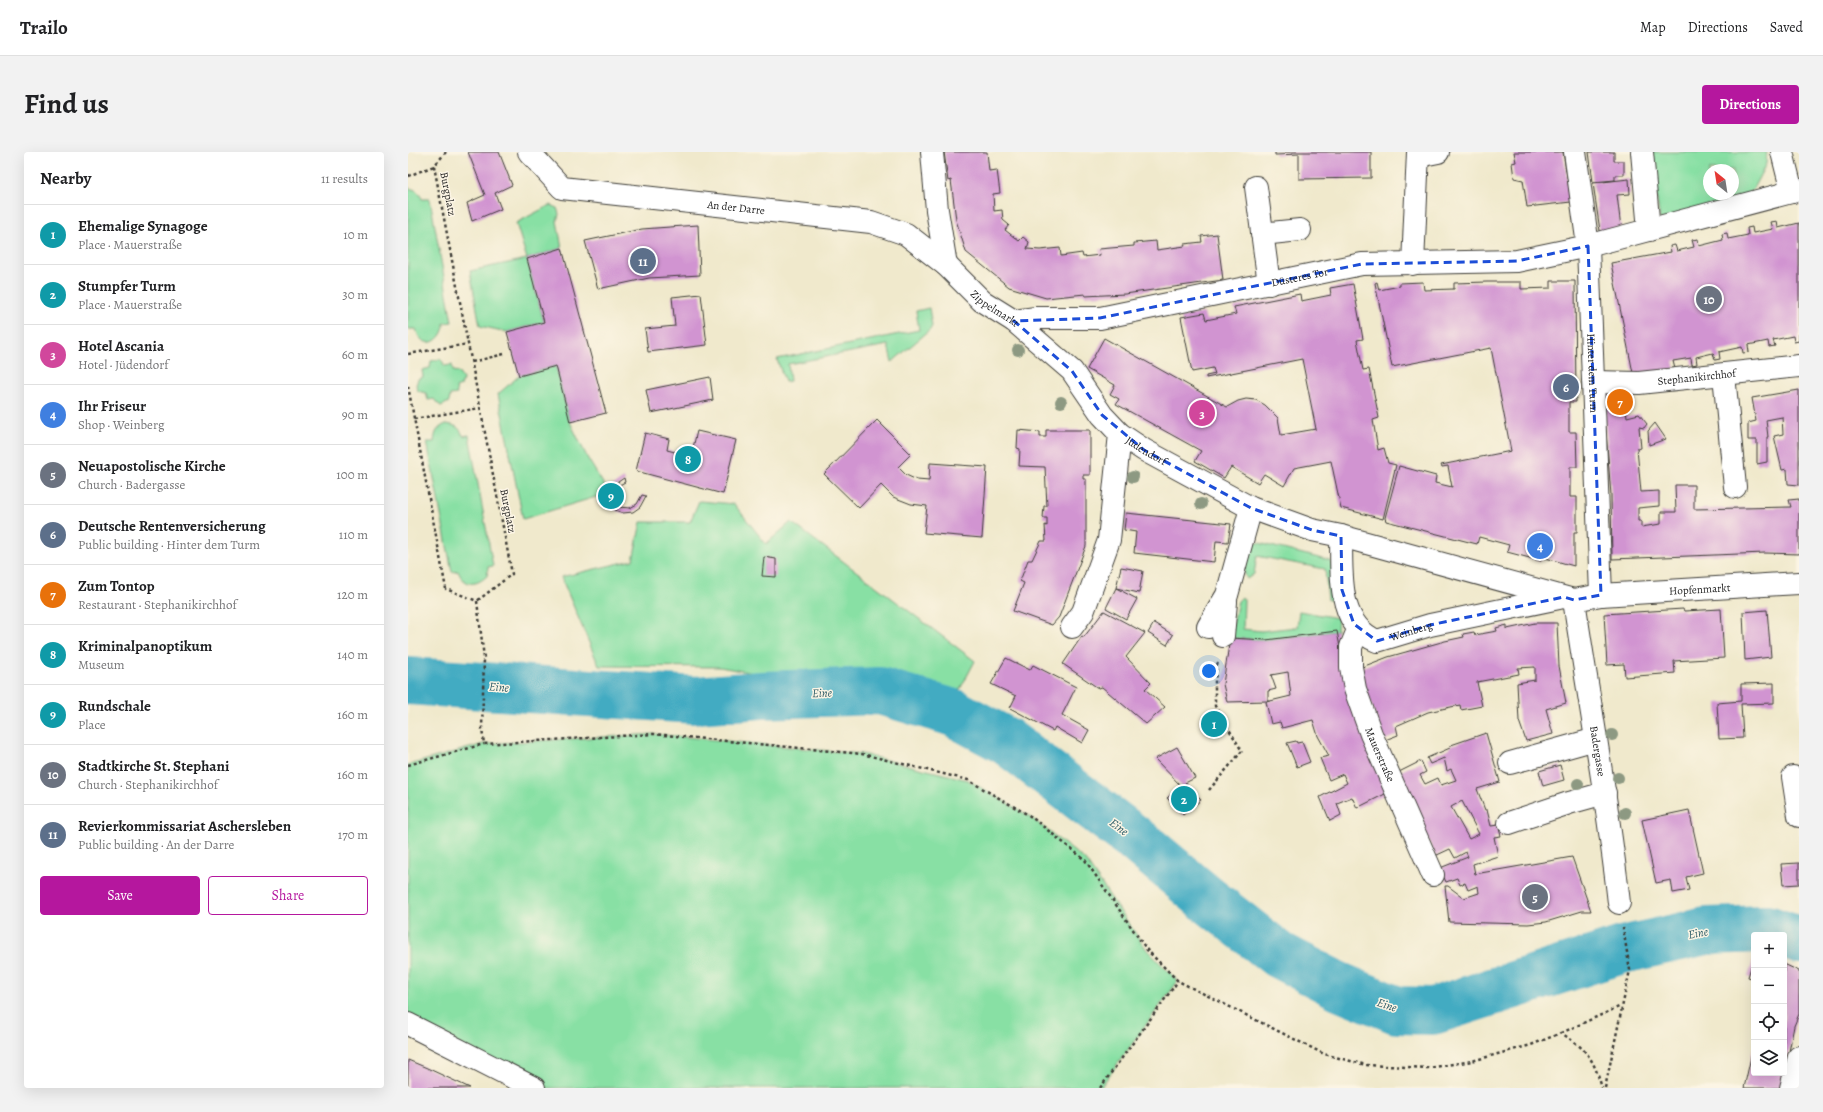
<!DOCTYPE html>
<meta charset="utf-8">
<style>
body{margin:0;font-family:Alegreya,serif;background:#f2f2f2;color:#202124}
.controls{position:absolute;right:12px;bottom:12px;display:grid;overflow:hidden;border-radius:4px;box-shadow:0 4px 16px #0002}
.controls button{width:36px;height:36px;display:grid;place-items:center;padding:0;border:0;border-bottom:1px solid #e0e0e0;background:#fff;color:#202124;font:20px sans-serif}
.compass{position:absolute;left:1295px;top:12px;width:36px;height:36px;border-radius:50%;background:#fff;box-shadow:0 4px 16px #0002;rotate:330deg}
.you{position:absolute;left:801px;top:519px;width:14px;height:14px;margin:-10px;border:3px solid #fff;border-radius:50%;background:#1a73e8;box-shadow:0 0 0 6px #1a73e833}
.badge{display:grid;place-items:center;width:26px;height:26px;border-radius:50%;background:#b5179e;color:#fff;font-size:13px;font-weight:700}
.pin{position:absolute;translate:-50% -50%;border:2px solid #fff;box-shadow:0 1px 4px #0006}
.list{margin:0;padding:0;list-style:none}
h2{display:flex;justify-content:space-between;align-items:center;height:52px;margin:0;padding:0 16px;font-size:17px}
h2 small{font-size:13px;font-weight:400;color:#757577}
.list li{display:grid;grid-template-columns:26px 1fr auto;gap:12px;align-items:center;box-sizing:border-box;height:60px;padding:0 16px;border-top:1px solid #e0e0e0}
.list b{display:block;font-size:15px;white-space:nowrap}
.list p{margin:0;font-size:13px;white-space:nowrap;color:#757577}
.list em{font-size:13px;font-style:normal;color:#757577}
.actions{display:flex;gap:8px;padding:12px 16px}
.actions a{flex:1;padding:9px 0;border:1px solid #b5179e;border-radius:4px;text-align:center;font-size:14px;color:#b5179e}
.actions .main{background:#b5179e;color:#fff}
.icon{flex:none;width:22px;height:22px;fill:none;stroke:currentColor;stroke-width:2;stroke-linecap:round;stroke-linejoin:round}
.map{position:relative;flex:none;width:1391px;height:936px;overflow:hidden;border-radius:4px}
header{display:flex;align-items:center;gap:24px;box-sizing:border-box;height:56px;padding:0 20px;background:#fff;border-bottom:1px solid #e0e0e0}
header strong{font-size:19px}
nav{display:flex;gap:22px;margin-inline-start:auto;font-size:14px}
.intro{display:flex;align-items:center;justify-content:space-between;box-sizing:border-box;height:96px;padding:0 24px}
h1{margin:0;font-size:28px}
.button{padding:10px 18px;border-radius:4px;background:#b5179e;color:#fff;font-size:14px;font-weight:700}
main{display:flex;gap:24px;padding:0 24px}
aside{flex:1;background:#fff;border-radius:4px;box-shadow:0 4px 16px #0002}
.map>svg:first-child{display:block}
.green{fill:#88e0a4;stroke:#527e60;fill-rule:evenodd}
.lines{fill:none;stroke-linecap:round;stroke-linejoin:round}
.river{stroke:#42abc2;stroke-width:48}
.building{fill:#d194d1;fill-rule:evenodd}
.minor-casing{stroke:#3c3b36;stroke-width:24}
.path{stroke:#3c3b36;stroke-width:2.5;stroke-dasharray:3 3;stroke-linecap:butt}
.minor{stroke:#fff;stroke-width:22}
.tree{fill:#8d9982}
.marked{fill:none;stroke:#1d4ed8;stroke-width:3;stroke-dasharray:8 5;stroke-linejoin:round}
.labels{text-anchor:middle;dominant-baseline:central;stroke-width:3;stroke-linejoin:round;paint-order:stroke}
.street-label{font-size:11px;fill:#1c1c1c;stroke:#fcf5e5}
.water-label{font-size:12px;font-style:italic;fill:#2d5c67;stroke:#fcf5e5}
</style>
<header>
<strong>Trailo</strong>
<nav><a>Map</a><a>Directions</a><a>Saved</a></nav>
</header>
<div class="intro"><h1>Find us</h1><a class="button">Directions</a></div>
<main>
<aside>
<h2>Nearby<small>11 results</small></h2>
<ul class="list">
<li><span class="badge" style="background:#0f9aa8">1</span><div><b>Ehemalige Synagoge</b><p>Place · Mauerstraße</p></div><em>10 m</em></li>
<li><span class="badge" style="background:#0f9aa8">2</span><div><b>Stumpfer Turm</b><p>Place · Mauerstraße</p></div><em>30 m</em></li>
<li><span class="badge" style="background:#d1479c">3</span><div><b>Hotel Ascania</b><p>Hotel · Jüdendorf</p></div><em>60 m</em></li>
<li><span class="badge" style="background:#3f7fe0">4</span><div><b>Ihr Friseur</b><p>Shop · Weinberg</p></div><em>90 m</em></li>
<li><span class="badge" style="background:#6b7280">5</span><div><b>Neuapostolische Kirche</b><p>Church · Badergasse</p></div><em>100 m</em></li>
<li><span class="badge" style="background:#5c6f8a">6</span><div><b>Deutsche Rentenversicherung</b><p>Public building · Hinter dem Turm</p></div><em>110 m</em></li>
<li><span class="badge" style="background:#e8710a">7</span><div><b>Zum Tontop</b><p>Restaurant · Stephanikirchhof</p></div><em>120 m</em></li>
<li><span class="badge" style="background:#0f9aa8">8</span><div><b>Kriminalpanoptikum</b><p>Museum</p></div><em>140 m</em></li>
<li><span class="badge" style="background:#0f9aa8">9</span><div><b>Rundschale</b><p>Place</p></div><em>160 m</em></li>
<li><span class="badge" style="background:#6b7280">10</span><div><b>Stadtkirche St. Stephani</b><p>Church · Stephanikirchhof</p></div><em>160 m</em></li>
<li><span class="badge" style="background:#5c6f8a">11</span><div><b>Revierkommissariat Aschersleben</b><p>Public building · An der Darre</p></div><em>170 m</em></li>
</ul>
<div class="actions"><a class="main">Save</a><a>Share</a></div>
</aside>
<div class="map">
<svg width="1391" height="936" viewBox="0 0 1391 936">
<rect width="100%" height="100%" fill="#fcf5e5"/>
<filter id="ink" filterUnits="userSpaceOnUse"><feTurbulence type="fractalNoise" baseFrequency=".025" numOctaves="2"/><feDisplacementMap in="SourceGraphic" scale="8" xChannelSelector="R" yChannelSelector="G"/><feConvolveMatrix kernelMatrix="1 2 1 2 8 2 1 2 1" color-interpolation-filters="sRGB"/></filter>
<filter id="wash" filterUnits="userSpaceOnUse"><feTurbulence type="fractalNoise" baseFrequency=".012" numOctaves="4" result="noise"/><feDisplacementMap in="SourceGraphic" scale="16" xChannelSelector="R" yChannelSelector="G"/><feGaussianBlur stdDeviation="0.9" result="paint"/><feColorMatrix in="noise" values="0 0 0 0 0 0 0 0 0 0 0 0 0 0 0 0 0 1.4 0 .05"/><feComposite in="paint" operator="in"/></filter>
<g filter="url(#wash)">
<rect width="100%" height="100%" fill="#f0e9cc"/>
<g class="green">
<path d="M1242 0H1359L1358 12 1341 44 1252 68ZM1301 18H1325V42H1301Z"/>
<path d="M0 36C8 37 11 40 14 47H22L44 170 36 171C37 183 23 198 12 186 10 184 9 180 8 177H0Z"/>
<path d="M142 53 149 56 151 62 149 69 154 96 119 107 136 170 99 180 72 174 62 119 119 107 108 71Z"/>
<path d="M521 156 524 174 522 178 484 210 480 193 380 212 382 229 377 230 369 207 511 178 508 159Z"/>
<path d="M32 207 35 210 36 214 44 213 45 219 50 220 55 227 53 234 48 236 49 242 42 243 41 250 33 254 29 251 26 247 20 248 18 241 10 239 8 233 10 227 15 225 14 218 22 216 23 209Z"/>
<path d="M148 214 162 270 180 307 201 341 115 367 90 242 111 224Z"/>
<path d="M38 272C47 273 52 275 55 284L61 283 85 414 80 415 79 424C67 435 56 434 50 419L44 420 19 290H26C27 280 29 276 38 272Z"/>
<path d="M291 349 326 352 358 392 383 370 567 509 542 556 312 515 191 514 153 425 225 408 233 370H282Z"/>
<path d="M843 389 923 409 927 449 920 448 917 417 849 404 846 422 839 427 836 420Z"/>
<path d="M834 445 836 448 835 477 853 479 889 475 891 459 930 466 929 479 858 488 822 486 830 449Z"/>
<path d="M246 582 454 602 560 628 621 664 677 708 739 798 770 829 692 936H126L0 872V613L76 592Z"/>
</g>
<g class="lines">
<path class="river" d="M0 529 288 548 353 543 472 539 546 561 598 589 731 690 799 747 871 803 931 834 989 858 1025 859 1214 798 1298 779 1359 777 1391 788"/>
</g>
<g id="blocks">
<g class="building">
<path d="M60 0H91L104 33 87 41 93 57 64 69 59 51 77 43Z"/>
<path d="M536 0H579L581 19 589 18 592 41 585 42 586 59 594 58 595 68 601 73 597 78 611 89 615 85 621 90 619 97 632 98 652 96 653 104 674 101 675 105 692 103 691 97 726 94V91L748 89 749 98 777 94 776 92 794 90 793 84 809 82 815 128 717 142 677 144V142L638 146 601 135 558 100 548 68 543 28 540 29Z"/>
<path d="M867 0H963V26L891 27V2L867 3Z"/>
<path d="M1106 0H1155L1163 50 1119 55 1115 28 1106 26 1104 11 1108 10Z"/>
<path d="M1181 0H1206V9H1216V23H1207V28L1185 30Z"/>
<path d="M1221 27 1222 42 1209 43 1213 76 1192 79 1185 31Z"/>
<path d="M1369 69 1370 76 1391 71V189L1386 190 1385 184 1365 188 1367 194 1361 195 1360 189 1340 193 1341 200 1335 201 1334 195 1311 200 1312 207 1307 208 1305 201 1288 205 1289 212 1284 213 1283 206 1265 209 1267 217 1226 226 1203 111 1263 100 1262 94 1267 93 1269 99 1286 95 1284 88 1290 87 1291 94 1315 88 1314 82 1319 81 1320 87 1340 83 1339 76 1344 75 1345 81 1365 77 1363 70Z"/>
<path d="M290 73 292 123 241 126 190 137 177 89 234 77Z"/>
<path d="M154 96 198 261 162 270 148 214 111 224 99 180 136 170 119 107Z"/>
<path d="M1143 129H1167L1168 250H1161V280H1168L1169 315H1162V345H1169V380H1166V414L1134 405 1133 409 1099 400 1101 393 1071 385 1069 392 978 369 977 366 991 314 1028 324 1027 331 1044 335 1040 314 1034 315 1033 313 1103 299 1083 196 984 215 967 131 969 130 971 138 992 134V131L1015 130 1016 138 1046 137V131L1079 130H1113V137L1143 136Z"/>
<path d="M945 132 955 187 949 188 955 218 961 217 971 266 965 268 970 298 976 296 980 311 988 313 975 367 933 356 923 309 886 316 876 334 856 322 850 331 823 315 816 326 787 309 793 299 708 252 711 247 702 242 707 233 679 217 696 186 819 255 830 249 838 247 848 248 857 253 870 266 873 283 908 277 894 207 798 226V224L807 222 805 216 784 220 773 165 796 161 798 168 828 162 826 155 892 142 893 149 923 143 922 136Z"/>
<path d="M293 142 299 193 240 200 237 177 267 174 264 145Z"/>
<path d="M302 225 305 248 243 261 238 238Z"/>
<path d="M1391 238V333L1380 332 1379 317 1374 318 1366 284 1375 282 1374 265 1358 268 1360 285H1359V310L1349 312V288H1340V271L1348 269 1344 246Z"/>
<path d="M1216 239 1219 265 1231 262 1239 272 1236 276 1231 275 1233 296 1229 297 1233 340 1251 339V354L1230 356V369H1233V375L1253 372V360H1268L1267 333H1286V357L1383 355 1381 348 1391 347V402L1357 401 1204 407 1203 343 1195 242Z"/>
<path d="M469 268 503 302 490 315 498 323 509 328 521 329 522 311 579 315 574 386 516 381 519 354 503 352 485 345 473 333 451 356 416 322Z"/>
<path d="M1247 271 1258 287 1241 293 1240 279Z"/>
<path d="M610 278 632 280V285H638V278H682V323H675V327H678V394L651 465 644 473 605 459 616 431 612 429 620 408H624L633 389H638L637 373 639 374V366H635L636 354H639L637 315 611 314 612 297 609 296Z"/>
<path d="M289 279 328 288 315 342 228 319 237 281 261 287 259 298 283 304Z"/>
<path d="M216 326 217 330 206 336 205 342 206 350 210 355 222 356 229 352 234 343 238 344 232 355 225 360 215 361 207 358 202 350 201 341 204 334Z"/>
<path d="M718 361 823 372 820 390 808 389 806 410 726 401 728 380 716 378Z"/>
<path d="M356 405 368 407V425L354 424Z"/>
<path d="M713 415 735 419 731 441 708 436 729 447 718 467 698 456 708 436Z"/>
<path d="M1275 457 1276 459 1313 457 1316 506 1266 509 1267 521 1217 525 1216 512 1199 513 1196 462Z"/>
<path d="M1359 458 1363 505 1337 508 1335 460Z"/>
<path d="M696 459 737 481 718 505 743 531 737 537 757 555 738 572 694 535 690 536 655 512 674 484 676 485Z"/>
<path d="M746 471 765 483 759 493 740 481Z"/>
<path d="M1127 471H1149L1151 514 1158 551 1138 557 1145 582 1118 589 1111 569 1109 531 1127 528V515L1110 516 1111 522 1069 530 1074 554 1053 558 1052 553 1020 560 988 574 990 583 977 588 949 517 980 505 1037 489 1056 485 1055 482 1066 480 1067 483 1089 479 1088 476 1099 473V477Z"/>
<path d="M929 479 935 512 979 641 949 656 944 645 929 651 933 663 922 669 912 645 939 631 935 622 921 628 912 606 921 604 910 584 905 568 874 576 872 570 863 572 858 550 883 544 880 520 863 523 868 537 860 539V549L819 550 815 532 822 486 858 488Z"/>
<path d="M598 506 622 518 625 513 668 535 654 563 681 578 674 591 647 575 645 579 602 556 608 544 583 532Z"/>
<path d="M1366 531V551L1333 552 1335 586 1311 587 1309 551 1333 549V532Z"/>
<path d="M1078 581 1092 630 1069 637 1077 658H1079L1083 674 1090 673 1093 684 1086 685 1090 704 1065 712 1067 722 1164 705 1183 759H1174L1138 770 1120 772 1041 770 1037 734H1040L1056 746 1071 741 1070 734 1060 738 1057 731 1052 733 1049 726 1038 730 1032 716 1060 705 1058 700 1047 706 1042 697 1027 704 991 620 1013 609 1018 620 1012 623 1017 632 1030 626 1033 633 1048 628 1043 617 1039 619 1036 606 1022 612 1019 606 1042 596 1043 593ZM1054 649 1071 682 1061 687 1043 655Z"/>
<path d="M888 589 889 591 894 590 902 610 889 615 879 591Z"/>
<path d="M769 595 787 626 777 631 793 648 775 663 759 646 773 634 747 607Z"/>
<path d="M1152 613 1156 628 1135 634 1131 619Z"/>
<path d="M1281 658 1295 721 1278 725 1281 738 1265 741 1263 728 1248 731 1234 668Z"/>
<path d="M1391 711V732L1375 733 1373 712Z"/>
<path d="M1346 805V827L1340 825Z"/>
<path d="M1376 812 1391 819V862L1386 874 1374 936H1336L1345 896 1346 921H1376Z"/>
<path d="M0 908 19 916 62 936H0Z"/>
</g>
</g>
</g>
<g filter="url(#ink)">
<use href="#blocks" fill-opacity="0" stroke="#3c3b36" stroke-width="1"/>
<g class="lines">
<g class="minor-casing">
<g id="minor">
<path id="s1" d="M121 0 154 36 463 70 498 82 538 113 574 149 606 169 664 219 694 263 712 282 736 298 843 356 904 378 933 384 1166 448 1193 443 1391 431"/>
<path d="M524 0 529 58 538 113"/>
<path id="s2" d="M1167 0 1180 94 1193 443"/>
<path d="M1234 0 1241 78"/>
<path d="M1374 0 1384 40"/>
<path d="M1010 4 1030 0"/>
<path d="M848 35 861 132"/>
<path d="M854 82 892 78"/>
<path d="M1005 112 1010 0"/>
<path id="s3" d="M606 169 628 166H692L954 112 1109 109 1180 94 1391 38"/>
<path d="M1316 223 1327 335"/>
<path id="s4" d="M1186 230 1231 231 1391 214"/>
<path id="s5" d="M933 384C934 421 928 472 969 489L1022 473 1151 446"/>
<path id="s6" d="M1166 448C1181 549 1200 649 1211 751"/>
<path d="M664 475 675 460 701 388 712 282"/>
<path d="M800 475 819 443 843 356"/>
<path id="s7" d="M950 478 943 495V515L947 537 963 582 1025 723"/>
<path d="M815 484 818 450"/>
<path d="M1102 611 1188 587"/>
<path d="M1385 625 1391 664"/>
<path d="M1101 671 1161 651 1197 641"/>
<path d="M0 872 126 936"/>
<path d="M1383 936 1391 905"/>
</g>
</g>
<g class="path">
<path d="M38 0 26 14 104 422 69 449"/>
<path d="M0 24 26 14"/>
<path d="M0 202 60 192"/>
<path d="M64 210 96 202"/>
<path d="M0 234 38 437 69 449"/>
<path d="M6 267 72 256"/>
<path d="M69 449 76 506 74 577 76 592 246 582 454 602 560 628 622 664 677 708 739 798 770 829 916 902 958 913 1020 916 1064 909 1123 893 1153 881C1180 898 1185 906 1194 936"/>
<path d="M0 613 76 592"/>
<path d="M801 638 834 599 807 554V528L810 508"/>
<path d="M1153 881 1213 854"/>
<path d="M692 936 770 829"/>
<path d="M1197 936 1222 818 1215 776"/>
</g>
<use href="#minor" class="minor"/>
</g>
<g class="tree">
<circle cx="610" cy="198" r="6"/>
<circle cx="653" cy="250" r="6"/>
<circle cx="725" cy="325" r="6"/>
<circle cx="793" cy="352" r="6"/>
<circle cx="1204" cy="583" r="6"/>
<circle cx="1210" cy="626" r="6"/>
<circle cx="1170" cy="632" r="6"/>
<circle cx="1217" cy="661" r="6"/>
</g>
</g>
<path class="marked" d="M1180 94 1193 443 1166 448 1156 445 1022 473 969 489 946 472 934 438 933 384 904 378 843 356 736 298 694 263 664 219 606 169 692 166 954 112 1109 109Z"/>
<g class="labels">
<g class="street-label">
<text transform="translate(40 42) rotate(79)">Burgplatz</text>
<text stroke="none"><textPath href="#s1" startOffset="224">An der Darre</textPath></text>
<text stroke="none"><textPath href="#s3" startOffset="290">Düsteres Tor</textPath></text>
<text stroke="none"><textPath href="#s1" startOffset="513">Zippelmarkt</textPath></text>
<text stroke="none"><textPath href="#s2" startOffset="222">Hinter dem Turm</textPath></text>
<text stroke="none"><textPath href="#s4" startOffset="103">Stephanikirchhof</textPath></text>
<text stroke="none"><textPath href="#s1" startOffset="723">Jüdendorf</textPath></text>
<text transform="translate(100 359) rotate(79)">Burgplatz</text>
<text stroke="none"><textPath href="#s1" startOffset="1305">Hopfenmarkt</textPath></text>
<text stroke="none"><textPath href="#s5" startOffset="154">Weinberg</textPath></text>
<text stroke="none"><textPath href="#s6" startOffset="153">Badergasse</textPath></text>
<text stroke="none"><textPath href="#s7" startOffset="131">Mauerstraße</textPath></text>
</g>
<g class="water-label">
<text transform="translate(91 535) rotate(4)">Eine</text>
<text transform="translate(414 541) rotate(-2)">Eine</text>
<text transform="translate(711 675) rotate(37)">Eine</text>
<text transform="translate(1290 781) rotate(-10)">Eine</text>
<text transform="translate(979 853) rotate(19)">Eine</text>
</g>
</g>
</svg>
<div class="controls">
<button>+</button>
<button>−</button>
<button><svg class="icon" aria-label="locate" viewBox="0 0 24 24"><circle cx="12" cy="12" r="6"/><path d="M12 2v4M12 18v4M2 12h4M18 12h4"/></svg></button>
<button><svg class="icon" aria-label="layers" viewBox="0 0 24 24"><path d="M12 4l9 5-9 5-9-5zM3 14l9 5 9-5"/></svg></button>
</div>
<svg class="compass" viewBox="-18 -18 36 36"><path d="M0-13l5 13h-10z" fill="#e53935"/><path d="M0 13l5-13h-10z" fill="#757577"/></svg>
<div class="you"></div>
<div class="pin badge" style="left:806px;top:572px;background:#0f9aa8">1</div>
<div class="pin badge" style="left:776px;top:647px;background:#0f9aa8">2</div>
<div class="pin badge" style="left:794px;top:261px;background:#d1479c">3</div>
<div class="pin badge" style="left:1132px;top:394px;background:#3f7fe0">4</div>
<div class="pin badge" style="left:1127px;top:745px;background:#6b7280">5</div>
<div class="pin badge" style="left:1158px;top:235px;background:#5c6f8a">6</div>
<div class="pin badge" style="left:1212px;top:250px;background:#e8710a">7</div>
<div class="pin badge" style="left:280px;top:307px;background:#0f9aa8">8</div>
<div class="pin badge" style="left:203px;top:344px;background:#0f9aa8">9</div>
<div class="pin badge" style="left:1301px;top:147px;background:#6b7280">10</div>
<div class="pin badge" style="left:235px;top:109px;background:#5c6f8a">11</div>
</div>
</main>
